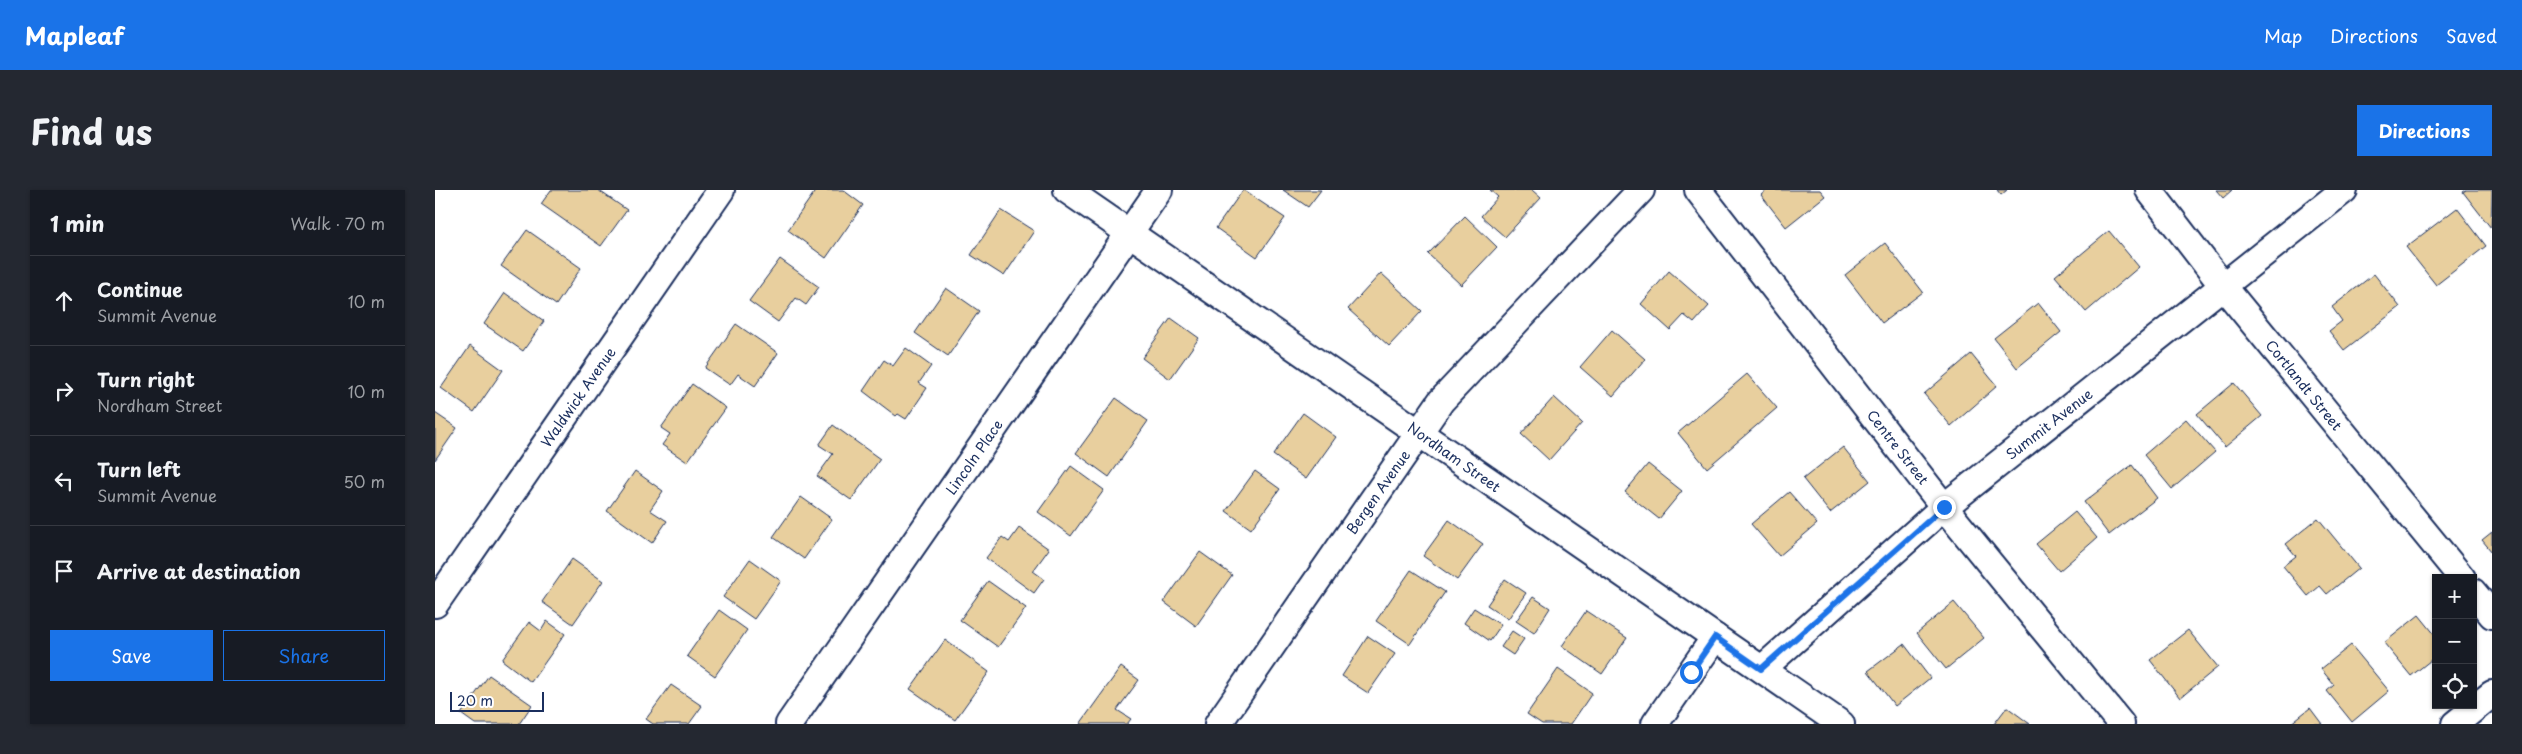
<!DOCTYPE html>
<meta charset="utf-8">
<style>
body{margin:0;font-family:"Playpen Sans",sans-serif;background:#242831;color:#f1f3f6}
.controls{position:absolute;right:15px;bottom:15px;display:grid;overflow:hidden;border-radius:0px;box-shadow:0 1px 4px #0004}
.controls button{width:45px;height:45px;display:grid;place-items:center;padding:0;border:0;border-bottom:1px solid #363941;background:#171b24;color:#f1f3f6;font:25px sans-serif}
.scale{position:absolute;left:15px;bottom:12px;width:94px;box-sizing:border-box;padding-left:5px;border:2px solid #1b2f5e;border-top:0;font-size:14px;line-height:18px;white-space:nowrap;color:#1b2f5e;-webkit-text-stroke:4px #fff;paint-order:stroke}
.stop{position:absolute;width:15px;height:15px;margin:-11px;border:4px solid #1a73e8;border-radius:50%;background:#fff}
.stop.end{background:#1a73e8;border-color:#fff;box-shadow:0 1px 5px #0008}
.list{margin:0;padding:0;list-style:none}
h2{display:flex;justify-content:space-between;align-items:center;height:65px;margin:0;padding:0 20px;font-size:21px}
h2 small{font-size:16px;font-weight:400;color:#9ea1a6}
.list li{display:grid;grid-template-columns:32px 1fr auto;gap:15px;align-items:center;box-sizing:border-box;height:90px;padding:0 20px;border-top:1px solid #363941}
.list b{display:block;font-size:19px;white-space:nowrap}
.list p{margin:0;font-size:16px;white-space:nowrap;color:#9ea1a6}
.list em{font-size:16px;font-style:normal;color:#9ea1a6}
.actions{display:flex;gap:10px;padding:15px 20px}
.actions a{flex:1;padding:11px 0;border:1px solid #1a73e8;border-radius:0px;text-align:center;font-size:18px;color:#1a73e8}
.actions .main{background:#1a73e8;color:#fff}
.icon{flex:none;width:28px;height:28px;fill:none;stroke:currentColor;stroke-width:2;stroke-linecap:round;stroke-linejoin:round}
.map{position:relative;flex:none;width:2057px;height:534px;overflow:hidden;border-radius:0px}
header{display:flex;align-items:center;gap:30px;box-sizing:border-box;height:70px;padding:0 25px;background:#1a73e8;color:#fff}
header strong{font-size:24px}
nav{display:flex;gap:28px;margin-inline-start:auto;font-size:18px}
.intro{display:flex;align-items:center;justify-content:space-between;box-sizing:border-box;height:120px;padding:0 30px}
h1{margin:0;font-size:35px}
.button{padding:12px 22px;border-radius:0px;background:#1a73e8;color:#fff;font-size:18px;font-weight:700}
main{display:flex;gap:30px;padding:0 30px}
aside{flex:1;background:#171b24;border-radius:0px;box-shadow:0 1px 4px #0004}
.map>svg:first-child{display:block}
.building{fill:#e8cf9e;stroke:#1b2f5e}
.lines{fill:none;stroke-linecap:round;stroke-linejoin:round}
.minor-casing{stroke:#1b2f5e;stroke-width:30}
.minor{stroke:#fff;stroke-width:26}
.route{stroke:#1a73e8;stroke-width:6}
.labels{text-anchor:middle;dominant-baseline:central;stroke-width:4;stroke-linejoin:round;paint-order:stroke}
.street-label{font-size:14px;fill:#1b2f5e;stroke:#fff}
</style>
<header>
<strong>Mapleaf</strong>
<nav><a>Map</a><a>Directions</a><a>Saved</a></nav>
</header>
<div class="intro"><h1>Find us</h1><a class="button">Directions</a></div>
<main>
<aside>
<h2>1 min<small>Walk · 70 m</small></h2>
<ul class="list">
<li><svg class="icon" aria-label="ahead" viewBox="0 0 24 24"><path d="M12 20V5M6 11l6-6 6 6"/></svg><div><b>Continue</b><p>Summit Avenue</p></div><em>10 m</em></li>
<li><svg class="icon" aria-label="right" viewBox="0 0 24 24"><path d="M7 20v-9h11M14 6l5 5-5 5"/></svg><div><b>Turn right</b><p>Nordham Street</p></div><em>10 m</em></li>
<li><svg class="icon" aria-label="left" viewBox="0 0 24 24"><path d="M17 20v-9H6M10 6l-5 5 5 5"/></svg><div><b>Turn left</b><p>Summit Avenue</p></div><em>50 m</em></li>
<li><svg class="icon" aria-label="arrive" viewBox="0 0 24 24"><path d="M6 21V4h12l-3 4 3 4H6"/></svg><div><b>Arrive at destination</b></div></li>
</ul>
<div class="actions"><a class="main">Save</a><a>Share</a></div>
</aside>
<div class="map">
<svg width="2057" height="534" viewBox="0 0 2057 534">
<rect width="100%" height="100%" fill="#fff"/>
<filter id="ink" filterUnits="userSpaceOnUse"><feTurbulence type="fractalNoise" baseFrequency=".02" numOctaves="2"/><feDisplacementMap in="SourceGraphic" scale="10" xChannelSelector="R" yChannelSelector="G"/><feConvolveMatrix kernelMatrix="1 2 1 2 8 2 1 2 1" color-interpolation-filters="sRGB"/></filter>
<g filter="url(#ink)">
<g class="building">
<path d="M116 0H163L192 20 166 56 106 14Z"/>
<path d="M381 0H408L428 15 391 68 353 40Z"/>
<path d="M808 0 850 28 822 67 781 38Z"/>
<path d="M848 0H886L873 17Z"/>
<path d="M1055 0H1097L1106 8 1070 47 1046 26 1063 7Z"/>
<path d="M1332 0H1385L1390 6 1351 37 1326 5Z"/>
<path d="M1562 0H1572L1566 5Z"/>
<path d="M1781 0H1797L1788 8Z"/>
<path d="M2031 0H2057L2056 38 2028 2Z"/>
<path d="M2022 18 2051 56 2001 95 1971 57Z"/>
<path d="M566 20 599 41 569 86 536 65Z"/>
<path d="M1030 26 1062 57 1026 95 993 64Z"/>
<path d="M92 40 146 78 121 115 66 76Z"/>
<path d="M1674 41 1704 77 1651 122 1620 86Z"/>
<path d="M1450 53 1488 102 1447 133 1410 85Z"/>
<path d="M345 69 384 97 371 115 361 108 343 132 314 111Z"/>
<path d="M1234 81 1274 116 1259 133 1249 125 1235 140 1206 114Z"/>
<path d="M946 83 987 121 954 156 913 119Z"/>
<path d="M1939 84 1965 117 1909 160 1894 141 1907 131 1897 117Z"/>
<path d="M511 98 544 121 513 166 480 143Z"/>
<path d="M70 103 109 131 88 161 49 134Z"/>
<path d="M1603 113 1626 142 1582 178 1559 148Z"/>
<path d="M736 128 764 148 735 189 707 168Z"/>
<path d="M301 134 343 163 320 196 303 184 295 195 270 178Z"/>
<path d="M1177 140 1210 169 1178 206 1145 177Z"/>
<path d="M35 156 68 180 39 222 6 198Z"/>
<path d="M471 158 496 176 484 193 492 198 471 229 463 224 461 226 428 201 449 170 458 176Z"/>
<path d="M1536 164 1562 196 1516 236 1489 204Z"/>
<path d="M1312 184 1342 218 1272 278 1243 243Z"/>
<path d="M1799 193 1827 226 1790 257 1762 224Z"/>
<path d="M257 194 291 218 252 272 227 255 235 244 226 238Z"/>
<path d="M1119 207 1147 233 1114 270 1086 244Z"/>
<path d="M681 208 713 231 674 287 641 263Z"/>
<path d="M0 223 22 238 0 270Z"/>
<path d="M868 223 901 247 871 289 838 265Z"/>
<path d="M1751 229 1780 262 1737 299 1709 265Z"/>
<path d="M398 235 445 269 416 310 382 286 398 264 384 255Z"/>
<path d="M1408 257 1435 291 1395 323 1368 289Z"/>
<path d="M1213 274 1247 301 1224 329 1190 302Z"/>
<path d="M1697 275 1722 308 1674 345 1649 312Z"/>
<path d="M636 276 669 300 636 346 603 322Z"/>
<path d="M200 281 228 301 215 320 232 331 217 353 172 321Z"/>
<path d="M820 281 845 299 816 339 791 321Z"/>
<path d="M1354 302 1382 334 1344 366 1316 334Z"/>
<path d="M366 307 397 329 369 369 338 347Z"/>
<path d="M1640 322 1662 348 1624 381 1601 354Z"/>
<path d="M1883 328 1924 378 1892 404 1885 396 1873 406 1848 376 1861 366 1851 354Z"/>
<path d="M1014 330 1048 354 1022 390 988 366Z"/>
<path d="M584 338 614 359 598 381 609 389 599 403 551 368 567 347 574 352Z"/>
<path d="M2057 342V362L2047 350Z"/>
<path d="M765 362 797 385 761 436 729 412Z"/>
<path d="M137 369 168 391 138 434 107 412Z"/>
<path d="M315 369 346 391 319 429 288 407Z"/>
<path d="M976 380 1010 402 975 454 941 431Z"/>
<path d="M1070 389 1091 403 1073 429 1052 415Z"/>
<path d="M553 391 591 418 563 457 525 430Z"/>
<path d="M1098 407 1115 418 1099 443 1081 431Z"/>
<path d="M1519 412 1549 448 1511 479 1482 443Z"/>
<path d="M1039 418 1066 435 1055 451 1029 433Z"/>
<path d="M284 420 312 440 280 486 252 466Z"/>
<path d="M1151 421 1192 448 1167 484 1127 456Z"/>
<path d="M1984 425 2001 446V466L1976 486 1949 453Z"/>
<path d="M112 431 130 444 96 492 67 470 94 432 106 441Z"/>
<path d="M1753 440 1783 477 1745 508 1715 470Z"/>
<path d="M1077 441 1089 449 1078 465 1066 457Z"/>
<path d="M933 446 960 464 933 503 907 486Z"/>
<path d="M510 450 554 482 520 530 475 499Z"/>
<path d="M1469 454 1495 488 1460 516 1433 481Z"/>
<path d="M1916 455 1954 501 1917 532 1892 501 1899 495 1886 479Z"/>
<path d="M686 477 704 490 682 520 696 529 692 534H645Z"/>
<path d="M1123 479 1157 503 1136 534H1107L1092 524Z"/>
<path d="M54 485 97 515 84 534H40L26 524Z"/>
<path d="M236 495 267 516 254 534H218L211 529Z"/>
<path d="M1572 517 1595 534H1559Z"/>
<path d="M1875 518 1887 534H1855Z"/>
</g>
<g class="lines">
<g class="minor-casing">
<g id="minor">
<path d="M632 0 1406 534"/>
<path d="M1263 0 1509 317 1686 534"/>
<path d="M1714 0 1788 96 2027 388"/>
<path d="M2038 402 2057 425"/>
<path d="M0 414 286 0"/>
<path d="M1327 479 1509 317 1909 0"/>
<path d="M354 534 724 0"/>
<path d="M783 534 1006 211 1206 0"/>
<path d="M1220 534 1280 447"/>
<path d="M2020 534 2057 504"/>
</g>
</g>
<use href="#minor" class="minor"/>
</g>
</g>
<g class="lines" filter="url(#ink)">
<path class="route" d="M1256 482 1280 447 1326 479 1509 317"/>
</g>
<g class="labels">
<g class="street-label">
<text transform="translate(1869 195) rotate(51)">Cortlandt Street</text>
<text transform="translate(143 207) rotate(-55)">Waldwick Avenue</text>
<text transform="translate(1614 234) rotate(-38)">Summit Avenue</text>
<text transform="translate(1463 257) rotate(52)">Centre Street</text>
<text transform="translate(539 267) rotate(-55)">Lincoln Place</text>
<text transform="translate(1019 267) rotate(35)">Nordham Street</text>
<text transform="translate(943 302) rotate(-55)">Bergen Avenue</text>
</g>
</g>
</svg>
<div class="controls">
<button>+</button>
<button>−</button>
<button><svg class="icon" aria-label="locate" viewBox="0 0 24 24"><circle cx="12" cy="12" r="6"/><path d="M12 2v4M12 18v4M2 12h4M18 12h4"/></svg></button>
</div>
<div class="scale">20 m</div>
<div class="stop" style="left:1256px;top:482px"></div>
<div class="stop end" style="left:1509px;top:317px"></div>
</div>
</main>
